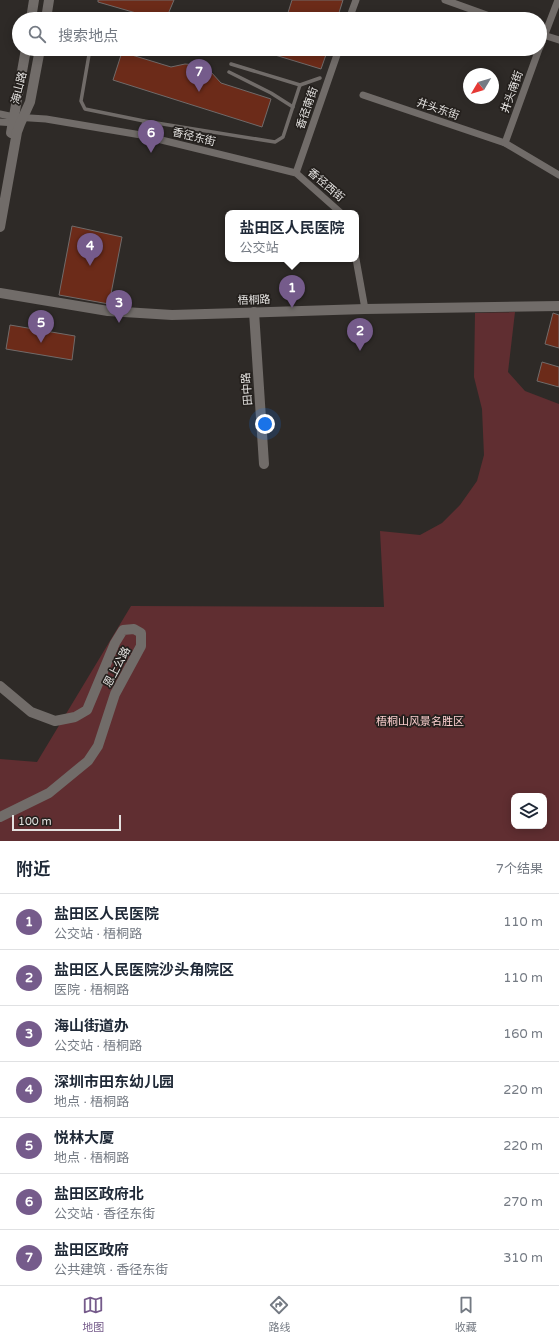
<!DOCTYPE html>
<html lang="zh">
<meta charset="utf-8">
<style>
body{margin:0;font-family:"Varela Round","Noto Sans SC",sans-serif;background:#f6f6f7;color:#1f2937}
.controls{position:absolute;right:12px;bottom:12px;display:grid;overflow:hidden;border-radius:8px;box-shadow:0 2px 10px #0003}
.controls button{width:36px;height:36px;display:grid;place-items:center;padding:0;border:0;border-bottom:1px solid #e0e1e3;background:#fff;color:#1f2937;font:20px sans-serif}
.compass{position:absolute;left:463px;top:68px;width:36px;height:36px;border-radius:50%;background:#fff;box-shadow:0 2px 10px #0003;rotate:232deg}
.scale{position:absolute;left:12px;bottom:10px;width:109px;box-sizing:border-box;padding-left:4px;border:2px solid #e4e2e0;border-top:0;font-size:11px;line-height:14px;white-space:nowrap;color:#e4e2e0;-webkit-text-stroke:3px #24201d;paint-order:stroke}
.you{position:absolute;left:265px;top:424px;width:14px;height:14px;margin:-10px;border:3px solid #fff;border-radius:50%;background:#1a73e8;box-shadow:0 0 0 6px #1a73e833}
.badge{display:grid;place-items:center;width:26px;height:26px;border-radius:50%;background:#755b8b;color:#fff;font-size:13px;font-weight:700}
.pin{position:absolute;translate:-50% -33px;filter:drop-shadow(0 1px 2px #0008)}
.pin::after{content:'';position:absolute;top:21px;width:14px;height:12px;background:inherit;clip-path:polygon(0 0,100% 0,50% 100%)}
.popup{position:absolute;left:225px;top:210px;width:134px;height:52px;box-sizing:border-box;display:grid;place-content:center;border-radius:8px;background:#fff;filter:drop-shadow(0 1px 3px #0005);font-size:13px;white-space:nowrap;color:#747a83}
.popup b{font-size:15px;color:#1f2937}
.popup::after{content:'';position:absolute;left:50%;top:100%;margin-left:-8px;border:8px solid transparent;border-top-color:#fff}
.list{margin:0;padding:0;list-style:none}
h2{display:flex;justify-content:space-between;align-items:center;height:52px;margin:0;padding:0 16px;font-size:17px}
h2 small{font-size:13px;font-weight:400;color:#747a83}
.list li{display:grid;grid-template-columns:26px 1fr auto;gap:12px;align-items:center;box-sizing:border-box;height:56px;padding:0 16px;border-top:1px solid #e0e1e3}
.list b{display:block;font-size:15px;white-space:nowrap}
.list p{margin:0;font-size:13px;white-space:nowrap;color:#747a83}
.list em{font-size:13px;font-style:normal;color:#747a83}
.icon{flex:none;width:22px;height:22px;fill:none;stroke:currentColor;stroke-width:2;stroke-linecap:round;stroke-linejoin:round}
.map{position:relative;flex:none;width:559px;height:841px;overflow:hidden}
.search{position:absolute;background:#fff;box-shadow:0 2px 10px #0003;left:12px;right:12px;top:12px;height:44px;display:flex;align-items:center;gap:10px;box-sizing:border-box;padding:0 14px;border-radius:22px;color:#747a83;font-size:15px}
.sheet{height:444px;background:#fff}
nav{display:flex;justify-content:space-around;align-items:center;box-sizing:border-box;height:56px;border-top:1px solid #e0e1e3;background:#fff;font-size:11px;color:#747a83}
nav a{display:grid;justify-items:center;gap:2px}
nav .on{color:#755b8b}
.map>svg:first-child{display:block}
.green{fill:#602e31;fill-rule:evenodd}
.building{fill:#6c2b19;stroke:#716b6a}
.lines{fill:none;stroke-linecap:round;stroke-linejoin:round}
.lane{stroke:#716c69;stroke-width:3.5}
.street{stroke:#716c69;stroke-width:7}
.secondary{stroke:#716c69;stroke-width:10}
.labels{text-anchor:middle;dominant-baseline:central;stroke-width:3.5;stroke-linejoin:round;paint-order:stroke}
.street-label{font-size:11px;fill:#e4e2e0;stroke:#24201d}
.park-label{font-size:11px;fill:#fccfcf;stroke:#24201d}
</style>
<div class="map">
<svg width="559" height="841" viewBox="0 0 559 841">
<rect width="100%" height="100%" fill="#2e2a27"/>
<path class="green" d="M515 312 508 372 525 391 559 404V841H0V759L37 762 131 606 384 607 380 531 420 535 442 523 460 505 477 481 484 455 482 409 474 377 475 313ZM514 796H544V826H514Z"/>
<g class="building">
<path d="M98 0H174L166 19H157L98 2Z"/>
<path d="M292 0H343L337 19H286Z"/>
<path d="M277 49H328L321 69 275 55Z"/>
<path d="M122 52 171 67 185 64 199 65 211 72 221 83 271 99 262 127 113 80Z"/>
<path d="M72 226 122 237 109 304 59 295Z"/>
<path d="M553 313 559 315V348L545 344Z"/>
<path d="M10 325 75 336 72 360 6 349Z"/>
<path d="M542 362 559 367V387L537 381Z"/>
</g>
<g class="lines">
<g class="lane">
<path d="M48 17 63 19"/>
<path d="M90 49 81 101 85 109 144 121 275 142 283 137 300 85"/>
<path d="M149 49 169 52"/>
<path d="M231 64 300 85 320 78"/>
<path d="M229 72 271 93 293 107"/>
<path d="M141 135 144 121"/>
</g>
<g class="street">
<path d="M445 0 498 19"/>
<path d="M349 19 356 0"/>
<path d="M540 34 559 40"/>
<path d="M540 47 558 0"/>
<path d="M363 95 505 143 559 175"/>
<path d="M0 114 14 117 46 119 141 135 296 173 341 213"/>
<path d="M0 122 16 123"/>
<path d="M505 143 539 49"/>
<path d="M296 173 339 49"/>
<path d="M356 259 365 309"/>
</g>
<g class="secondary">
<path d="M31 19 34 0"/>
<path d="M46 19 49 0"/>
<path d="M11 133 26 49"/>
<path d="M0 227 17 132 20 124 30 102 40 49"/>
<path d="M0 293 108 311 172 315 365 309 559 306"/>
<path d="M254 312 264 464"/>
<path d="M0 686 31 712 55 721 75 717 87 710 115 643 123 630 134 629 141 633V646L115 694 98 746 88 761 49 793 0 817"/>
</g>
</g>
<g class="labels">
<g class="street-label">
<text transform="translate(19 88) rotate(-76)">海山路</text>
<text transform="translate(512 92) rotate(-70)">井头南街</text>
<text transform="translate(307 108) rotate(-71)">香径南街</text>
<text transform="translate(438 109) rotate(19)">井头东街</text>
<text transform="translate(194 137) rotate(14)">香径东街</text>
<text transform="translate(326 185) rotate(41)">香径西街</text>
<text transform="translate(254 300) rotate(-2)">梧桐路</text>
<text transform="translate(247 389) rotate(-94)">田中路</text>
<text transform="translate(117 667) rotate(-62)">恩上公路</text>
</g>
<g class="park-label">
<text x="420" y="721">梧桐山风景名胜区</text>
</g>
</g>
</svg>
<div class="controls">
<button><svg class="icon" aria-label="layers" viewBox="0 0 24 24"><path d="M12 4l9 5-9 5-9-5zM3 14l9 5 9-5"/></svg></button>
</div>
<svg class="compass" viewBox="-18 -18 36 36"><path d="M0-13l5 13h-10z" fill="#e53935"/><path d="M0 13l5-13h-10z" fill="#747a83"/></svg>
<div class="scale">100 m</div>
<div class="you"></div>
<div class="pin badge" style="left:292px;top:308px">1</div>
<div class="popup"><b>盐田区人民医院</b>公交站</div>
<div class="pin badge" style="left:360px;top:351px">2</div>
<div class="pin badge" style="left:119px;top:323px">3</div>
<div class="pin badge" style="left:90px;top:266px">4</div>
<div class="pin badge" style="left:41px;top:343px">5</div>
<div class="pin badge" style="left:151px;top:153px">6</div>
<div class="pin badge" style="left:199px;top:92px">7</div>
<div class="search"><svg class="icon" aria-label="search" viewBox="0 0 24 24"><circle cx="10" cy="10" r="6"/><path d="M15 15l6 6"/></svg>搜索地点</div>
</div>
<section class="sheet">
<h2>附近<small>7个结果</small></h2>
<ul class="list">
<li><span class="badge">1</span><div><b>盐田区人民医院</b><p>公交站 · 梧桐路</p></div><em>110 m</em></li>
<li><span class="badge">2</span><div><b>盐田区人民医院沙头角院区</b><p>医院 · 梧桐路</p></div><em>110 m</em></li>
<li><span class="badge">3</span><div><b>海山街道办</b><p>公交站 · 梧桐路</p></div><em>160 m</em></li>
<li><span class="badge">4</span><div><b>深圳市田东幼儿园</b><p>地点 · 梧桐路</p></div><em>220 m</em></li>
<li><span class="badge">5</span><div><b>悦林大厦</b><p>地点 · 梧桐路</p></div><em>220 m</em></li>
<li><span class="badge">6</span><div><b>盐田区政府北</b><p>公交站 · 香径东街</p></div><em>270 m</em></li>
<li><span class="badge">7</span><div><b>盐田区政府</b><p>公共建筑 · 香径东街</p></div><em>310 m</em></li>
</ul>
</section>
<nav>
<a class="on"><svg class="icon" aria-label="map" viewBox="0 0 24 24"><path d="M3 6l6-2 6 2 6-2v14l-6 2-6-2-6 2zM9 4v14M15 6v14"/></svg>地图</a>
<a><svg class="icon" aria-label="directions" viewBox="0 0 24 24"><path d="M12 3l9 9-9 9-9-9zM9 14v-3h6M13 9l2 2-2 2"/></svg>路线</a>
<a><svg class="icon" aria-label="saved" viewBox="0 0 24 24"><path d="M7 4h10v16l-5-4-5 4z"/></svg>收藏</a>
</nav>
